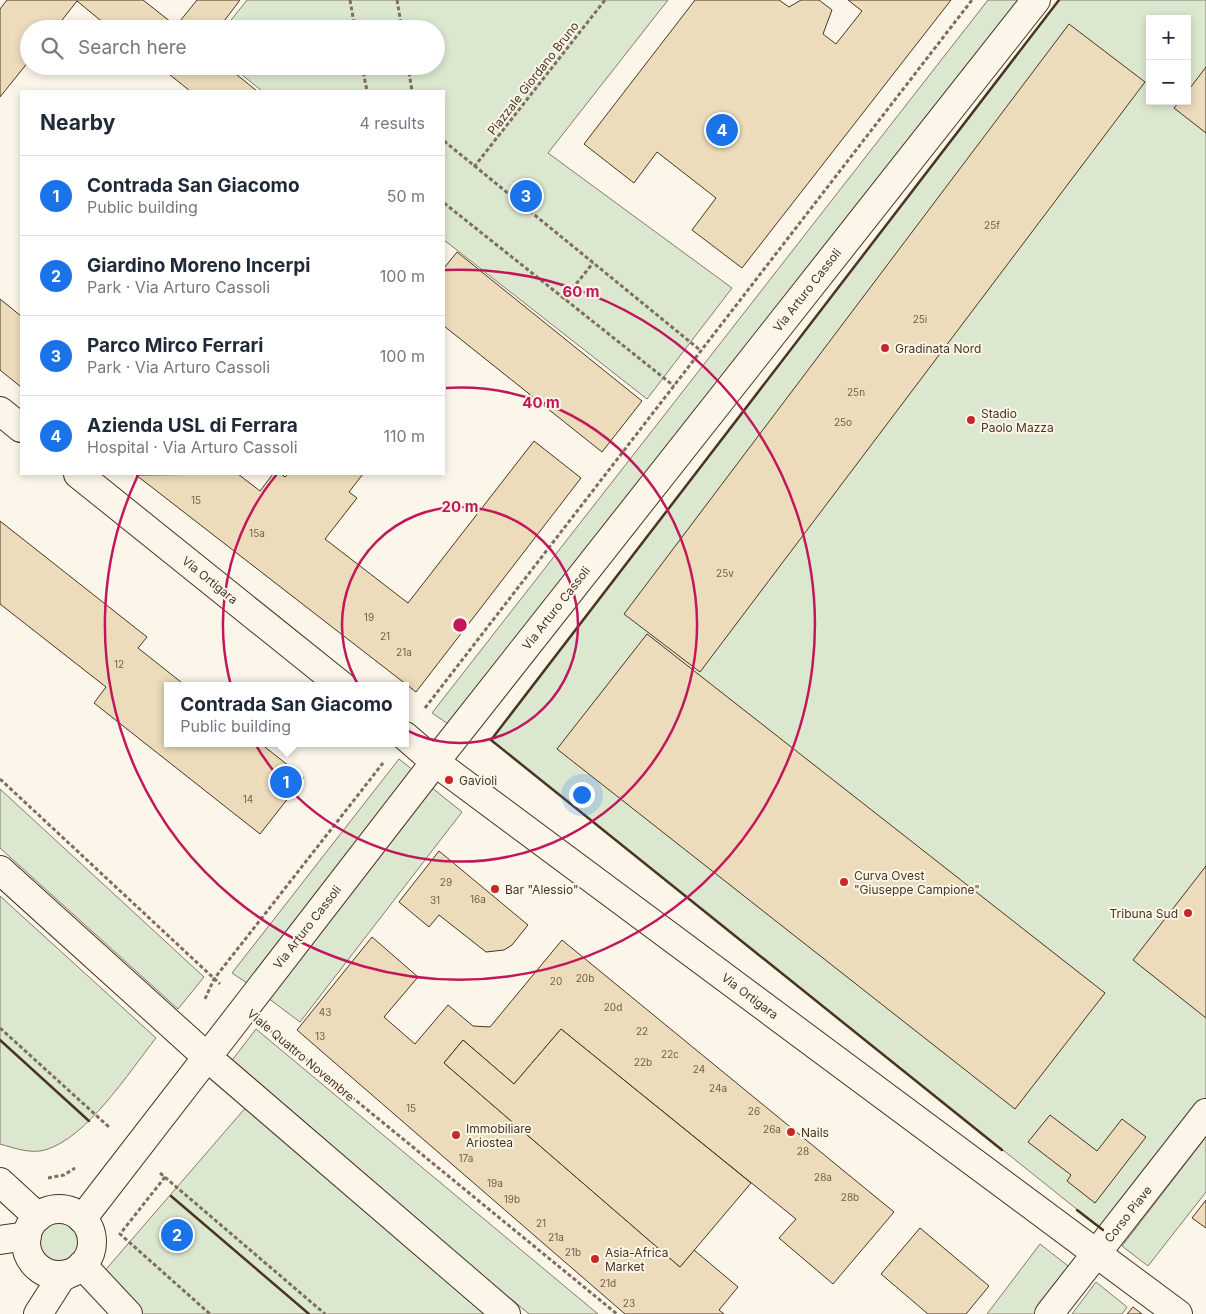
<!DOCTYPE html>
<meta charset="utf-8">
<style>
body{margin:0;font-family:Inter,sans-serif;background:#f6f6f7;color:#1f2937}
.controls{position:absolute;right:15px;top:15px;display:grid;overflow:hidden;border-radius:0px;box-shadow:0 2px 8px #0003}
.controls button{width:45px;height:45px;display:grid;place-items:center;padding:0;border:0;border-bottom:1px solid #e0e1e3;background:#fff;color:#1f2937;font:25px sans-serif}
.you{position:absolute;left:581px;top:794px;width:18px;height:18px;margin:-12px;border:4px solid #fff;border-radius:50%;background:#1a73e8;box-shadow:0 0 0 8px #1a73e833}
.badge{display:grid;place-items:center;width:32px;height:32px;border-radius:50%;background:#1a73e8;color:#fff;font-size:16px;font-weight:700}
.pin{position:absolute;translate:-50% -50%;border:2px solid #fff;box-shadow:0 1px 5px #0006}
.popup{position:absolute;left:164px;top:682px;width:245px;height:65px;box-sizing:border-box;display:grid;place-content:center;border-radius:0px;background:#fff;filter:drop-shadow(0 1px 4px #0005);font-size:16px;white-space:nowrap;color:#747a83}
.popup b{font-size:19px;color:#1f2937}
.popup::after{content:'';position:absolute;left:50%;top:100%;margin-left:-10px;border:10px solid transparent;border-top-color:#fff}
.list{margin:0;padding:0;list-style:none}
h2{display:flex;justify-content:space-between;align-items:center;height:65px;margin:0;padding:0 20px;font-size:21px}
h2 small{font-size:16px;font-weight:400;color:#747a83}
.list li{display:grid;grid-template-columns:32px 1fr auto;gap:15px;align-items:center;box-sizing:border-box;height:80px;padding:0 20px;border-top:1px solid #e0e1e3}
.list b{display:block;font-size:19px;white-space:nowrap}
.list p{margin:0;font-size:16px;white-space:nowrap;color:#747a83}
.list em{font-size:16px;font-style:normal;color:#747a83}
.icon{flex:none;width:28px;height:28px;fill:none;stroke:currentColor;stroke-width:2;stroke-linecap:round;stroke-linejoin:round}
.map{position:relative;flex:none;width:1206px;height:1314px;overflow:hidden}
.search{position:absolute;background:#fff;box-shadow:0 2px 8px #0003;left:20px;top:20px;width:425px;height:55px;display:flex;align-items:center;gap:12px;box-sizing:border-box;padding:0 18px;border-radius:28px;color:#747a83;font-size:19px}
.panel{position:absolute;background:#fff;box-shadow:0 2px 8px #0003;left:20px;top:90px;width:425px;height:385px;border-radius:0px}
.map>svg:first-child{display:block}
.green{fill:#dce7d0;stroke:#887966;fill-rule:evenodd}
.building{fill:#ecdcbc;stroke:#4a3520}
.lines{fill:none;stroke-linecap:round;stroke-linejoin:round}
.minor-casing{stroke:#4a3520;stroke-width:30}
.path{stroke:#7f6f5c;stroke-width:3;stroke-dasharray:4 2.5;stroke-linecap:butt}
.minor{stroke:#fbf6e9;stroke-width:28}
.wall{stroke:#4a3520;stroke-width:2.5}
.ring{fill:none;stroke:#c2185b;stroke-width:2.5}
.poi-dot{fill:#c62828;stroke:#fbf6e9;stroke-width:2}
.labels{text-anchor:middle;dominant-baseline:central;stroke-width:4;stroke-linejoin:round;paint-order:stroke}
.number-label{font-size:10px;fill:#725f47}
.street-label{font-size:12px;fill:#4a3520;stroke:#fbf6e9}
.poi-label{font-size:12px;fill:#4a3520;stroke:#fbf6e9;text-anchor:start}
.centre{fill:#c2185b;stroke:#fbf6e9;stroke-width:2.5}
.ring-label{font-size:15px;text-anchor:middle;font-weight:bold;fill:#c2185b;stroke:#fbf6e9;stroke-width:4;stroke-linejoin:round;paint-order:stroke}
</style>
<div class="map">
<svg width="1206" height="1314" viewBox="0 0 1206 1314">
<rect width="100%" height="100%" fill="#fbf6e9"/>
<g class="green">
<path d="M247 0H668L548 153 732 288 647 399 444 240V91H262L231 66H436V29H224Z"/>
<path d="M988 0H1024L454 728 432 713Z"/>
<path d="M1059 0H1206V1099L1104 1231 491 740ZM1150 19H1187V101H1150Z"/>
<path d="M399 759 417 773 250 985 232 973Z"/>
<path d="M431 787 462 812 300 1022 268 998Z"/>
<path d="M0 789 204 977 178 1009 0 848Z"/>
<path d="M0 896 156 1038C129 1072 87 1138 45 1150 30 1154 14 1148 0 1144Z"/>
<path d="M256 1029 598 1314H529L230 1063Z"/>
<path d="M247 1106 486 1314H138L102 1274Z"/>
<path d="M1206 1137V1192L1148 1266 1122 1246Z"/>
<circle cx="59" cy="1242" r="23"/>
<path d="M1040 1244 1072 1269 1038 1314H987Z"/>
<path d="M1096 1282 1127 1307 1122 1314H1072Z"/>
</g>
<g class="building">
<path d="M7 0H143L176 26 197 0H240L218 29H111L77 1 55 29H29V61L0 97V9Z"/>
<path d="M695 0H779L789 7 801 0H819L832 10 823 34 836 44 862 11 848 0H951L742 268 692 230 716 198 657 152 634 183 584 144Z"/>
<path d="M1069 24 1145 82 700 672 624 614Z"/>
<path d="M159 66H226L257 91H190Z"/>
<path d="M1206 67V133L1174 108 1180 101H1187V92Z"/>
<path d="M457 252 642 401 602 452 444 326V268Z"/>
<path d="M0 299 21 316V387L0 370Z"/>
<path d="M534 441 581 478 416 692 136 475 238 474 260 491 273 474H281L285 477 288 474H363L349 492 357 498 325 539 408 603Z"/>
<path d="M0 521 147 637 138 648 186 686H167V743H260L304 778 260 834 94 703 106 687 0 604Z"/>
<path d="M647 634 1105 993 1015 1109 557 749Z"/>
<path d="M439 851 528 925 512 945 504 950 486 952 439 915 429 927 399 902Z"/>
<path d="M1206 866V1018L1133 960Z"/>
<path d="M372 937 418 977 384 1017 415 1044 448 1005 473 1026 490 1027 562 940 894 1212 833 1284 779 1238 796 1219 561 1029 514 1084 463 1040 444 1063 680 1267 694 1250 738 1287 719 1310 724 1314H625L297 1030Z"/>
<path d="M561 1029 751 1183 680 1267 444 1063 463 1040 514 1084Z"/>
<path d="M1050 1115 1097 1151 1122 1119 1146 1137 1095 1203 1067 1181 1071 1175 1028 1142Z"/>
<path d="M1206 1200V1228L1192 1218Z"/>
<path d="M920 1228 989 1286 966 1314H928L881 1274Z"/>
<path d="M1133 1307 1142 1314H1127Z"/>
</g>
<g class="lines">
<g class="minor-casing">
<g id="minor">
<path d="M0 411 21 428"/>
<path d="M78 474 342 686"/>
<path d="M405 736 435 762 1178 1314"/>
<path d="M0 870 207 1057 506 1314"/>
<path d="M0 1182 38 1217"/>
<circle cx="59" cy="1242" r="33"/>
<path d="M82 1219 435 762 1036 0"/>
<path d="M0 1240 27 1236"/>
<path d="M82 1265 128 1314"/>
<path d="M38 1314 61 1278 68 1274"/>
<path d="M1049 1314 1206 1113"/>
</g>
</g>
<g class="path">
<path d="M350 0 355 29"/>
<path d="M397 0 402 29"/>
<path d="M362 66 367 91"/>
<path d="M408 66 412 91"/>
<path d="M444 141 700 350"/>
<path d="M474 167 605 0"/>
<path d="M444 203 674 386"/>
<path d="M564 299 593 263"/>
<path d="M425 708 972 0"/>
<path d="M0 779 220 984"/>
<path d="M205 999 214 979 383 763"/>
<path d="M0 1028 109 1127"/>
<path d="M271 1031 617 1314"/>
<path d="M160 1173 325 1314"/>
<path d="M165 1177 120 1234 210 1314"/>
<path d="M48 1178 64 1175 75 1168"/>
</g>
<use href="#minor" class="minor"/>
<g class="wall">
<path d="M0 1040 89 1121"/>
<path d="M1002 1150 491 740 1059 0"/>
<path d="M171 1196 309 1314"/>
<path d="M1077 1210 1103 1230"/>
</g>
</g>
<g class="ring">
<circle cx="460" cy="625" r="118"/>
<path d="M446 388A237 237 0 1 1 277 474"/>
<path d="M445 270A355 355 0 1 1 138 475"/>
</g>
<g class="poi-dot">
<circle cx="885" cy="348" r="5"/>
<circle cx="971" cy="420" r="5"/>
<circle cx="449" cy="780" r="5"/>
<circle cx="844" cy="882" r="5"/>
<circle cx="495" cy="889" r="5"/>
<circle cx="1188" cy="913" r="5"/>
<circle cx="791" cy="1132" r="5"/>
<circle cx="456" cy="1135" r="5"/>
<circle cx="595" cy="1259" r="5"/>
</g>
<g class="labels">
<g class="number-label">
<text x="992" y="225">25f</text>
<text x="920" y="319">25i</text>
<text x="856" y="392">25n</text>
<text x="843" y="422">25o</text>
<text x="196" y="500">15</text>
<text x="257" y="533">15a</text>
<text x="725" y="573">25v</text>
<text x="369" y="617">19</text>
<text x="385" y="636">21</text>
<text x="404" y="652">21a</text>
<text x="119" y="664">12</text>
<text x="248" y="799">14</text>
<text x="446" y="882">29</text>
<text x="478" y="899">16a</text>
<text x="435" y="900">31</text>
<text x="585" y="978">20b</text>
<text x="556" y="981">20</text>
<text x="613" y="1007">20d</text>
<text x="325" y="1012">43</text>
<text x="642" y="1031">22</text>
<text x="320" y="1036">13</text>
<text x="670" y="1054">22c</text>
<text x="643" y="1062">22b</text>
<text x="699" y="1069">24</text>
<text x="718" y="1088">24a</text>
<text x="411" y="1108">15</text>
<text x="754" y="1111">26</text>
<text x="772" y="1129">26a</text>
<text x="803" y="1151">28</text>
<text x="466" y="1158">17a</text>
<text x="823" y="1177">28a</text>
<text x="495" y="1183">19a</text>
<text x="850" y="1197">28b</text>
<text x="512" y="1199">19b</text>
<text x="541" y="1223">21</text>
<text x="556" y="1237">21a</text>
<text x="573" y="1252">21b</text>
<text x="608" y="1283">21d</text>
<text x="629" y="1303">23</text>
</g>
<g class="street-label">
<text transform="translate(533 78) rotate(-52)">Piazzale Giordano Bruno</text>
<text transform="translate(807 290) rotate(-52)">Via Arturo Cassoli</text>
<text transform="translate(210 580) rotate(39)">Via Ortigara</text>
<text transform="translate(556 608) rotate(-52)">Via Arturo Cassoli</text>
<text transform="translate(307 927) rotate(-52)">Via Arturo Cassoli</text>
<text transform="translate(750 996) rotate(37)">Via Ortigara</text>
<text transform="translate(301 1055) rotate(40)">Viale Quattro Novembre</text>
<text transform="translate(1128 1214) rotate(-52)">Corso Piave</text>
</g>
<g class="poi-label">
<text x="895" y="348">Gradinata Nord</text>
<text x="981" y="413">Stadio<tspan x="981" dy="14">Paolo Mazza</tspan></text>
<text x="459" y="780">Gavioli</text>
<text x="854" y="875">Curva Ovest<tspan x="854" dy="14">"Giuseppe Campione"</tspan></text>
<text x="505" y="889">Bar "Alessio"</text>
<text x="1178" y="913" text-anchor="end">Tribuna Sud</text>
<text x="466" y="1128">Immobiliare<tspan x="466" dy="14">Ariostea</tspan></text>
<text x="801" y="1132">Nails</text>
<text x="605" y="1252">Asia-Africa<tspan x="605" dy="14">Market</tspan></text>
</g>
</g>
<circle cx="460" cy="625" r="8" class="centre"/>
<g class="ring-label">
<text x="581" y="297">60 m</text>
<text x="541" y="408">40 m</text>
<text x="460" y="512">20 m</text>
</g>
</svg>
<div class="controls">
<button>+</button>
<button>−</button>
</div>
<div class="you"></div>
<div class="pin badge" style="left:286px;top:782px">1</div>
<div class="popup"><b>Contrada San Giacomo</b>Public building</div>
<div class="pin badge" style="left:177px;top:1235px">2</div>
<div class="pin badge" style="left:526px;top:196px">3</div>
<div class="pin badge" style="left:722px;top:130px">4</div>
<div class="search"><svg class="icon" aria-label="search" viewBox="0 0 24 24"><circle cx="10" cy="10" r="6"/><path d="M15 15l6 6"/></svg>Search here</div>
<section class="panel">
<h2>Nearby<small>4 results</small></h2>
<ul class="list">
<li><span class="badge">1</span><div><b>Contrada San Giacomo</b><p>Public building</p></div><em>50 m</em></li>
<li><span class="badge">2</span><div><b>Giardino Moreno Incerpi</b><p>Park · Via Arturo Cassoli</p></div><em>100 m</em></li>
<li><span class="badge">3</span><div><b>Parco Mirco Ferrari</b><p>Park · Via Arturo Cassoli</p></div><em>100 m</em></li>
<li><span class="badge">4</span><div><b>Azienda USL di Ferrara</b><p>Hospital · Via Arturo Cassoli</p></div><em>110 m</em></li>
</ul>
</section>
</div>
